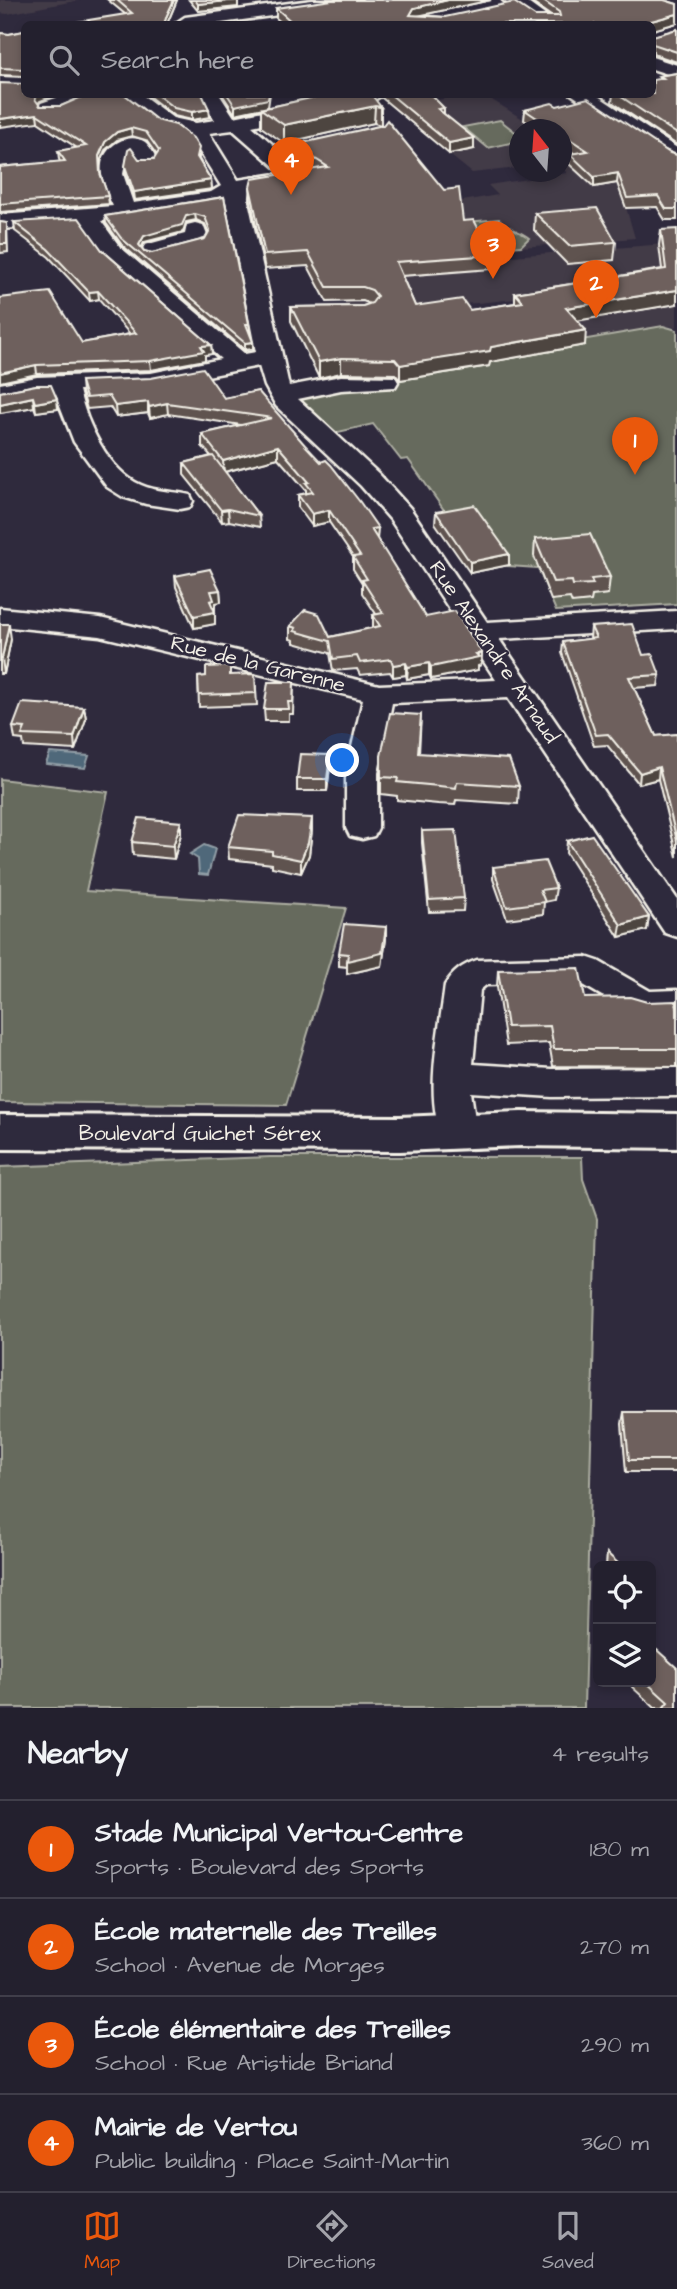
<!DOCTYPE html>
<meta charset="utf-8">
<style>
body{margin:0;font-family:"Architects Daughter",sans-serif;background:#2b2836;color:#f1f3f6}
.controls{position:absolute;right:21px;bottom:21px;display:grid;overflow:hidden;border-radius:10px;box-shadow:0 4px 10px #0003}
.controls button{width:63px;height:63px;display:grid;place-items:center;padding:0;border:0;border-bottom:2px solid #403e4a;background:#23202e;color:#f1f3f6;font:35px sans-serif}
.compass{position:absolute;left:509px;top:119px;width:63px;height:63px;border-radius:50%;background:#23202e;box-shadow:0 4px 10px #0003;rotate:343deg}
.you{position:absolute;left:343px;top:761px;width:24px;height:24px;margin:-18px;border:5px solid #fff;border-radius:50%;background:#1a73e8;box-shadow:0 0 0 10px #1a73e833}
.badge{display:grid;place-items:center;width:46px;height:46px;border-radius:50%;background:#ea580c;color:#fff;font-size:23px;font-weight:700}
.pin{position:absolute;translate:-50% -58px;filter:drop-shadow(0 2px 4px #0008)}
.pin::after{content:'';position:absolute;top:37px;width:24px;height:21px;background:inherit;clip-path:polygon(0 0,100% 0,50% 100%)}
.list{margin:0;padding:0;list-style:none}
h2{display:flex;justify-content:space-between;align-items:center;height:91px;margin:0;padding:0 28px;font-size:30px}
h2 small{font-size:23px;font-weight:400;color:#a3a3aa}
.list li{display:grid;grid-template-columns:46px 1fr auto;gap:21px;align-items:center;box-sizing:border-box;height:98px;padding:0 28px;border-top:2px solid #403e4a}
.list b{display:block;font-size:26px;white-space:nowrap}
.list p{margin:0;font-size:23px;white-space:nowrap;color:#a3a3aa}
.list em{font-size:23px;font-style:normal;color:#a3a3aa}
.icon{flex:none;width:38px;height:38px;fill:none;stroke:currentColor;stroke-width:2;stroke-linecap:round;stroke-linejoin:round}
.map{position:relative;flex:none;width:677px;height:1708px;overflow:hidden}
.search{position:absolute;background:#23202e;box-shadow:0 4px 10px #0003;left:21px;right:21px;top:21px;height:77px;display:flex;align-items:center;gap:18px;box-sizing:border-box;padding:0 24px;border-radius:10px;color:#a3a3aa;font-size:26px}
.sheet{height:483px;background:#23202e}
nav{display:flex;justify-content:space-around;align-items:center;box-sizing:border-box;height:98px;border-top:2px solid #403e4a;background:#23202e;font-size:19px;color:#a3a3aa}
nav a{display:grid;justify-items:center;gap:4px}
nav .on{color:#ea580c}
.map>svg:first-child{display:block}
.built{fill:#423a47}
.green{fill:#666b5d;stroke:#adaea2;stroke-width:2}
.water{fill:#4f677a;stroke:#919ea6;stroke-width:2}
.lines{fill:none;stroke-linecap:round;stroke-linejoin:round}
.minor-casing{stroke:#f4f1e8;stroke-width:5}
.major-casing{stroke:#f4f1e8;stroke-width:6}
.minor{fill:#2f2a3d;fill-rule:evenodd}
.major{fill:#2f2a3d;fill-rule:evenodd}
.wall{fill:#5f5350;stroke:#f4f1e8;stroke-width:2;fill-rule:evenodd}
.shaded-wall{fill:#4d4441;stroke:#f4f1e8;stroke-width:2}
.building{fill:#6e615d;stroke:#f4f1e8;stroke-width:2;fill-rule:evenodd}
.labels{text-anchor:middle;dominant-baseline:central;stroke-width:5;stroke-linejoin:round;paint-order:stroke}
.street-label{font-size:21px;fill:#f4f1e8;stroke:#2f2a3d}
</style>
<div class="map">
<svg width="677" height="1708" viewBox="0 0 677 1708">
<rect width="100%" height="100%" fill="#2f2a3d"/>
<filter id="ink" filterUnits="userSpaceOnUse"><feTurbulence type="fractalNoise" baseFrequency=".0143" numOctaves="2"/><feDisplacementMap in="SourceGraphic" scale="14" xChannelSelector="R" yChannelSelector="G"/><feConvolveMatrix kernelMatrix="1 2 1 2 8 2 1 2 1" color-interpolation-filters="sRGB"/></filter>
<g filter="url(#ink)">
<g class="built">
<path d="M0 0H80L7 14 0 13Z"/>
<path d="M464 95H484L539 129 520 130 519 168 472 173 425 135 440 132 417 104Z"/>
<path d="M562 146 618 180 635 238 435 254 367 217 498 195 488 185 567 173 562 167Z"/>
<path d="M677 243V275L581 292 478 303 420 306H346L327 268 384 266Z"/>
<path d="M677 284V327L663 326 530 348 521 316Z"/>
</g>
<g class="green">
<path d="M500 120 519 135V141L488 148 463 127Z"/>
<path d="M499 219C508 229 519 230 529 238L521 246 485 249 466 222Z"/>
<path d="M663 326 677 330V604L556 611 538 568 508 566 451 520 408 459 401 460 373 424 334 433 300 403 309 391 385 379 380 370 482 357Z"/>
<path d="M0 779 108 792 86 891 346 908 286 1105 0 1102Z"/>
<path d="M270 1157H582L583 1179 597 1219 584 1708H0V1167Z"/>
</g>
<g class="water">
<path d="M50 753 89 756 85 768 46 764Z"/>
<path d="M204 845 215 849 208 875 199 874 198 859 190 854Z"/>
</g>
<g class="lines">
<g class="minor-casing">
<g id="minor">
<path d="M312 0H361L352 5 214 24 176 23 185 17Z"/>
<path d="M503 0H524L557 24H536Z"/>
<path d="M652 57 677 65V77L652 69Z"/>
<path d="M0 77 24 78V90L0 89Z"/>
<path d="M68 94H91C80 108 58 115 41 111L38 107 41 103Z"/>
<path d="M118 94H141L173 118 196 123 215 120 199 94H219L234 117 343 94H384L374 100 252 126 307 175 302 183 250 191 248 201 289 386 341 376 395 377 398 382 395 387 341 390 298 399 379 474 410 508 487 622 677 611V629L499 639 677 899V937L665 933 508 698 392 703 378 773V828L374 836 362 839 350 836 346 828V773L363 699 100 636 0 626V608L100 618 379 685 496 680 390 519 361 486 276 406 265 386 259 366 151 387 79 390C86 422 108 471 141 485 156 492 174 491 190 495L193 501 190 507 180 509 146 504 123 497 107 487 74 442 54 391H37L0 400V384L37 377 151 373 221 359 104 257 81 224 0 229V215L113 206C107 194 100 178 102 164 105 146 128 131 145 142 150 146 154 154 157 160L154 164H140L132 152 126 157 123 174 133 203 211 192 221 186 188 133 159 126ZM233 130 282 173 238 180 209 133ZM226 201 256 352 245 354 120 247 101 221Z"/>
<path d="M571 94H595L677 148V163L670 161Z"/>
<path d="M195 223 203 225 208 238 205 243 153 257 145 255 142 250 145 245 185 234 187 225Z"/>
<path d="M586 957 598 961 650 991 677 990V1016L644 1017 631 1013 580 983 486 985 480 990 473 1064 552 1069 677 1068V1096L552 1097 471 1092 477 1132 471 1142 458 1147 445 1142C422 1101 440 1030 445 985 453 972 462 965 477 960Z"/>
</g>
</g>
<g class="major-casing">
<path id="major" d="M521 1112 677 1114V1148L521 1146 400 1151 0 1149V1115L400 1117Z"/>
</g>
<use href="#minor" class="minor"/>
<use href="#major" class="major"/>
</g>
<g class="wall">
<path d="M108 0H177L167 24 125 14Z"/>
<path d="M189 0H238V7L198 11Z"/>
<path d="M491 0 422 15 445 17 551 16 528 0H664L677 4V23L653 30V24H283L276 18V8Z"/>
<path d="M677 29V62L653 54V36Z"/>
<path d="M24 31V76L0 75V33L9 34Z"/>
<path d="M677 73V145L612 102 613 94H653L659 76Z"/>
<path d="M24 94H58L40 101 38 103 40 106H61L82 97 199 156V159L211 180 212 189 135 200 126 174 125 166 139 159H154L156 154 146 140 132 136 117 140 105 150 99 164 100 173 108 196 109 204 0 212V167L60 162 59 159 58 151 77 148 38 122Z"/>
<path d="M146 94H202L210 117 192 120 174 116Z"/>
<path d="M222 94H270L235 114Z"/>
<path d="M329 94 381 107V125L374 123 284 143 261 127V109Z"/>
<path d="M382 94H430L444 108V114L474 149 449 154 382 98Z"/>
<path d="M557 106 677 155V220H665L657 207 626 208 617 183 594 187 569 164 570 154 574 153 562 145V130H539L524 120 525 110Z"/>
<path d="M293 145 463 221 492 255 491 269 402 276 415 306 470 310 515 303V293L662 269 659 245 661 230 677 304 577 320 585 345 490 362 489 366 400 380 395 374 341 373 319 378 291 321V307L363 306 370 304 363 301 327 302 308 266 265 269 251 201 250 187 311 170 293 158Z"/>
<path d="M224 197 249 324 253 349 245 350 122 245 106 223 105 216ZM196 220 205 224 209 233 205 239 152 253 144 251 142 248 144 242 183 232 186 222Z"/>
<path d="M535 213 616 242 614 260 567 264 534 230Z"/>
<path d="M0 222 7 223 8 252 0 253Z"/>
<path d="M14 222 102 250 211 345 212 354 205 355V360L151 370 37 374 0 382 82 343 130 334 99 299 90 301 49 257 15 231Z"/>
<path d="M81 381 224 398 258 391 377 540 426 617 482 653 481 665 478 666V670L431 679 429 675 407 679 406 675 393 677 390 672 360 675 357 669 333 671 330 653 294 643V640L290 639V626L330 637 373 628V615L376 614 362 593V583L353 569V557L329 522 312 526 298 507V495L306 493V490L278 458 225 472 259 516 260 527 229 521 222 522 184 475V463L211 456 202 446V434L241 425 168 414 150 418 148 413 116 417 110 407 87 409 82 392Z"/>
<path d="M36 385 58 409 36 412 34 407 0 413V392Z"/>
<path d="M436 512 509 565 470 573 435 523Z"/>
<path d="M535 539 610 577 608 594 592 596 591 601 572 603 570 598 551 600 534 556Z"/>
<path d="M175 576 220 590 221 602 215 603V624L194 628 176 587Z"/>
<path d="M0 624 11 639 4 674H0Z"/>
<path d="M591 627 643 655 660 675 658 686 634 688 656 736 677 734V857L658 779 639 784 607 745 594 746 562 653 563 642 590 639Z"/>
<path d="M255 674 257 705 199 707 198 677Z"/>
<path d="M294 682 293 714H289V721H265L264 709Z"/>
<path d="M84 707 86 719 75 750 24 747 23 740 15 739 13 727Z"/>
<path d="M421 715 419 754 519 786 518 804 456 800 455 805 438 804 397 800V796L381 794V756Z"/>
<path d="M330 755V767L327 791H297V779Z"/>
<path d="M312 818V830L309 855 301 873 272 867V864L229 859 228 847Z"/>
<path d="M181 822V834L174 859 133 855 132 842Z"/>
<path d="M422 831 464 898 463 911 429 912 422 843Z"/>
<path d="M567 841 649 917 647 930 619 937 566 853Z"/>
<path d="M493 867 556 888 554 900 544 902 543 914 507 919 493 879Z"/>
<path d="M386 927V939L382 966 347 974V967L339 966V953Z"/>
<path d="M498 970 585 998 647 1002 677 1008V1067L553 1066 549 1043 506 1045 497 987Z"/>
<path d="M624 1412H677V1472H626L622 1424Z"/>
<path d="M633 1682H651L677 1708H655L632 1687Z"/>
</g>
<g class="shaded-wall">
<path d="M174 0H177L167 24H164L167 15Z"/>
<path d="M238 0V7L198 11V4Z"/>
<path d="M448 0H491L413 17 410 15 414 8Z"/>
<path d="M677 14V23L653 30V24H651V21Z"/>
<path d="M38 94H58L40 101 35 107V99Z"/>
<path d="M269 94H270L268 107 235 114V106Z"/>
<path d="M375 106 374 123 284 143V125Z"/>
<path d="M209 109 210 117 192 120V112Z"/>
<path d="M37 114 38 122 0 127V119Z"/>
<path d="M131 128 132 136 117 140 105 150 99 164V156L105 142 117 132Z"/>
<path d="M474 138V149L449 154V143Z"/>
<path d="M618 173 617 183 594 187V177Z"/>
<path d="M211 180 212 189 135 200 134 192Z"/>
<path d="M195 214 196 220 186 222 183 232 144 242 140 251 139 245 144 236 186 216Z"/>
<path d="M677 290V304L564 323 566 308Z"/>
<path d="M98 291 99 299 90 301 89 292Z"/>
<path d="M586 330 585 345 490 362 489 366 400 380V365L491 347Z"/>
<path d="M253 342V349L245 350V343Z"/>
<path d="M211 345 212 354 205 355V360L151 370 150 361 201 346Z"/>
<path d="M341 358V373L319 378V362Z"/>
<path d="M36 365 37 374 0 382V373Z"/>
<path d="M33 397 34 407 0 413V404Z"/>
<path d="M57 399 58 409 36 412 35 403Z"/>
<path d="M148 402V413L116 417 115 406Z"/>
<path d="M167 403 168 414 150 418 149 407Z"/>
<path d="M278 446V458L224 472 223 461Z"/>
<path d="M228 509 229 521 222 522 221 510Z"/>
<path d="M329 510V522L312 526V514Z"/>
<path d="M378 528 377 540 371 529Z"/>
<path d="M509 554V565L470 573V562Z"/>
<path d="M220 590 221 602 215 603V624L194 628V616L211 591Z"/>
<path d="M9 624 11 639 4 674 2 658Z"/>
<path d="M482 653 481 665 478 666V670L431 679V667Z"/>
<path d="M406 663V675L393 677V665Z"/>
<path d="M429 663V675L407 679 408 667Z"/>
<path d="M84 707 86 719 75 750 74 737Z"/>
<path d="M330 755V767L327 791V779Z"/>
<path d="M659 767 658 779 639 784 640 773Z"/>
<path d="M312 818V830L309 855 301 873V860Z"/>
<path d="M181 822V834L174 859 173 846Z"/>
<path d="M649 917 647 930 619 937 621 925Z"/>
<path d="M386 927V939L382 966 347 974V961Z"/>
</g>
<g class="building">
<path d="M117 0H174L167 15 164 24H64L132 13Z"/>
<path d="M195 0H237L198 4Z"/>
<path d="M332 0H448L414 8 410 15 445 17 514 2 535 16H560L559 12 542 0H664L677 4V14L651 21V24H294L276 8Z"/>
<path d="M677 29V52L653 44V36Z"/>
<path d="M24 31V69L0 68V33L9 34Z"/>
<path d="M677 73V134L617 94H653V80L663 78 659 76Z"/>
<path d="M0 83 24 84V94H38L35 99 40 106H61L82 97 85 94H124L157 120 176 125 193 138 199 148 197 157 211 180 134 192 125 166 128 150 131 148 139 159H154L159 151 146 132 131 128 117 132 105 142 99 156 100 173 108 196 0 204V167L65 161 58 151 86 146 37 114 0 119Z"/>
<path d="M156 94H202L209 109 192 112 174 108Z"/>
<path d="M227 94H269L268 99 235 106Z"/>
<path d="M329 94H371L381 107 375 106 284 125 261 109Z"/>
<path d="M390 94H430L444 108 438 109 474 138 449 143Z"/>
<path d="M588 98 670 153 677 155V209H666L658 196 627 198 618 173 594 177 570 154 588 151 562 134V130H555L525 110 552 103 557 106Z"/>
<path d="M387 120 444 190 459 188 463 221 474 220 492 255 396 262 415 306 462 299 470 310 523 302 515 293 666 269 661 230 677 229V290L566 308 586 330 491 347 490 351 400 365 395 359 341 358 319 362 291 307 363 306 372 303 377 296 372 290 363 287H327L308 252 265 255 250 187 252 179 328 167 293 145 383 125Z"/>
<path d="M224 197 249 324H246L253 342 245 343 121 238 105 216ZM195 214 205 217 210 230 205 239 152 253 144 251 139 245 144 236 182 225 186 216Z"/>
<path d="M597 208 616 242 569 246 535 213Z"/>
<path d="M79 218 102 250 211 345 201 346 204 351 150 361 36 365 0 373V298L50 292 82 343 136 333 98 291 89 292 48 249 14 222Z"/>
<path d="M0 222 7 223V244H0Z"/>
<path d="M203 368 224 398 258 391 305 445 321 462 326 460 331 465 360 502 378 528 371 529 426 617 455 611 482 653 476 654 479 657 431 667 429 663 408 667 406 663 393 665 391 659 360 663 357 656 333 659 330 641 294 631 296 628 290 626 305 610 319 614 330 637 380 626 373 615 383 613 362 580 367 579 353 557 360 556 329 510 312 514 298 495 313 492 306 483 309 482 278 446 223 461 202 434 272 418 167 403 149 407 148 402 115 406 109 396 86 398 81 381 151 378Z"/>
<path d="M36 385H51L57 399 35 403 33 397 0 404V392Z"/>
<path d="M213 456 259 516 228 509 221 510 184 463Z"/>
<path d="M474 505 509 554 470 562 436 512Z"/>
<path d="M590 534 610 577 591 579 593 584 573 585 572 581 553 582 535 539Z"/>
<path d="M210 569 220 590 211 591 214 600 210 601 215 612 194 616 175 576Z"/>
<path d="M0 624H9L2 658H0Z"/>
<path d="M632 624 643 655 652 654 660 675 629 677 656 736 677 734V841L659 767 640 773 608 734 596 735 563 642 596 638 591 627Z"/>
<path d="M230 666V675L255 674 256 693 199 695 198 677 206 676V667Z"/>
<path d="M268 682H294L293 702H288L289 709H264Z"/>
<path d="M22 703 84 707 74 737 22 735 25 728 13 727Z"/>
<path d="M390 713 421 715 418 753 509 759 519 786 457 782 456 788 439 786 397 782 398 778 381 777V756Z"/>
<path d="M300 754 330 755 327 779H297Z"/>
<path d="M239 815 312 818 308 843 301 860 272 854V851L228 847Z"/>
<path d="M139 818 181 822 173 846 132 842Z"/>
<path d="M456 830 464 898 429 900 422 831Z"/>
<path d="M592 835 649 917 621 925 567 841Z"/>
<path d="M545 861 556 888 540 890 545 902 507 907 493 867Z"/>
<path d="M344 924 386 927 382 953 347 961 348 954 339 953Z"/>
<path d="M579 968 585 998 630 997 647 1002 676 1001 677 1008V1049H554L550 1026 507 1027 498 970Z"/>
<path d="M624 1412H677V1460H629Z"/>
<path d="M607 1553 621 1566H606Z"/>
<path d="M657 1650 677 1668V1708H663L668 1702 646 1682H651V1656Z"/>
</g>
</g>
<g class="labels">
<g class="street-label">
<text transform="translate(494 652) rotate(56)">Rue Alexandre Arnaud</text>
<text transform="translate(258 664) rotate(14)">Rue de la Garenne</text>
<text x="200" y="1133">Boulevard Guichet Sérex</text>
</g>
</g>
</svg>
<div class="controls">
<button><svg class="icon" aria-label="locate" viewBox="0 0 24 24"><circle cx="12" cy="12" r="6"/><path d="M12 2v4M12 18v4M2 12h4M18 12h4"/></svg></button>
<button><svg class="icon" aria-label="layers" viewBox="0 0 24 24"><path d="M12 4l9 5-9 5-9-5zM3 14l9 5 9-5"/></svg></button>
</div>
<svg class="compass" viewBox="-18 -18 36 36"><path d="M0-13l5 13h-10z" fill="#e53935"/><path d="M0 13l5-13h-10z" fill="#a3a3aa"/></svg>
<div class="you"></div>
<div class="pin badge" style="left:635px;top:475px">1</div>
<div class="pin badge" style="left:596px;top:318px">2</div>
<div class="pin badge" style="left:493px;top:279px">3</div>
<div class="pin badge" style="left:291px;top:195px">4</div>
<div class="search"><svg class="icon" aria-label="search" viewBox="0 0 24 24"><circle cx="10" cy="10" r="6"/><path d="M15 15l6 6"/></svg>Search here</div>
</div>
<section class="sheet">
<h2>Nearby<small>4 results</small></h2>
<ul class="list">
<li><span class="badge">1</span><div><b>Stade Municipal Vertou-Centre</b><p>Sports · Boulevard des Sports</p></div><em>180 m</em></li>
<li><span class="badge">2</span><div><b>École maternelle des Treilles</b><p>School · Avenue de Morges</p></div><em>270 m</em></li>
<li><span class="badge">3</span><div><b>École élémentaire des Treilles</b><p>School · Rue Aristide Briand</p></div><em>290 m</em></li>
<li><span class="badge">4</span><div><b>Mairie de Vertou</b><p>Public building · Place Saint-Martin</p></div><em>360 m</em></li>
</ul>
</section>
<nav>
<a class="on"><svg class="icon" aria-label="map" viewBox="0 0 24 24"><path d="M3 6l6-2 6 2 6-2v14l-6 2-6-2-6 2zM9 4v14M15 6v14"/></svg>Map</a>
<a><svg class="icon" aria-label="directions" viewBox="0 0 24 24"><path d="M12 3l9 9-9 9-9-9zM9 14v-3h6M13 9l2 2-2 2"/></svg>Directions</a>
<a><svg class="icon" aria-label="saved" viewBox="0 0 24 24"><path d="M7 4h10v16l-5-4-5 4z"/></svg>Saved</a>
</nav>
